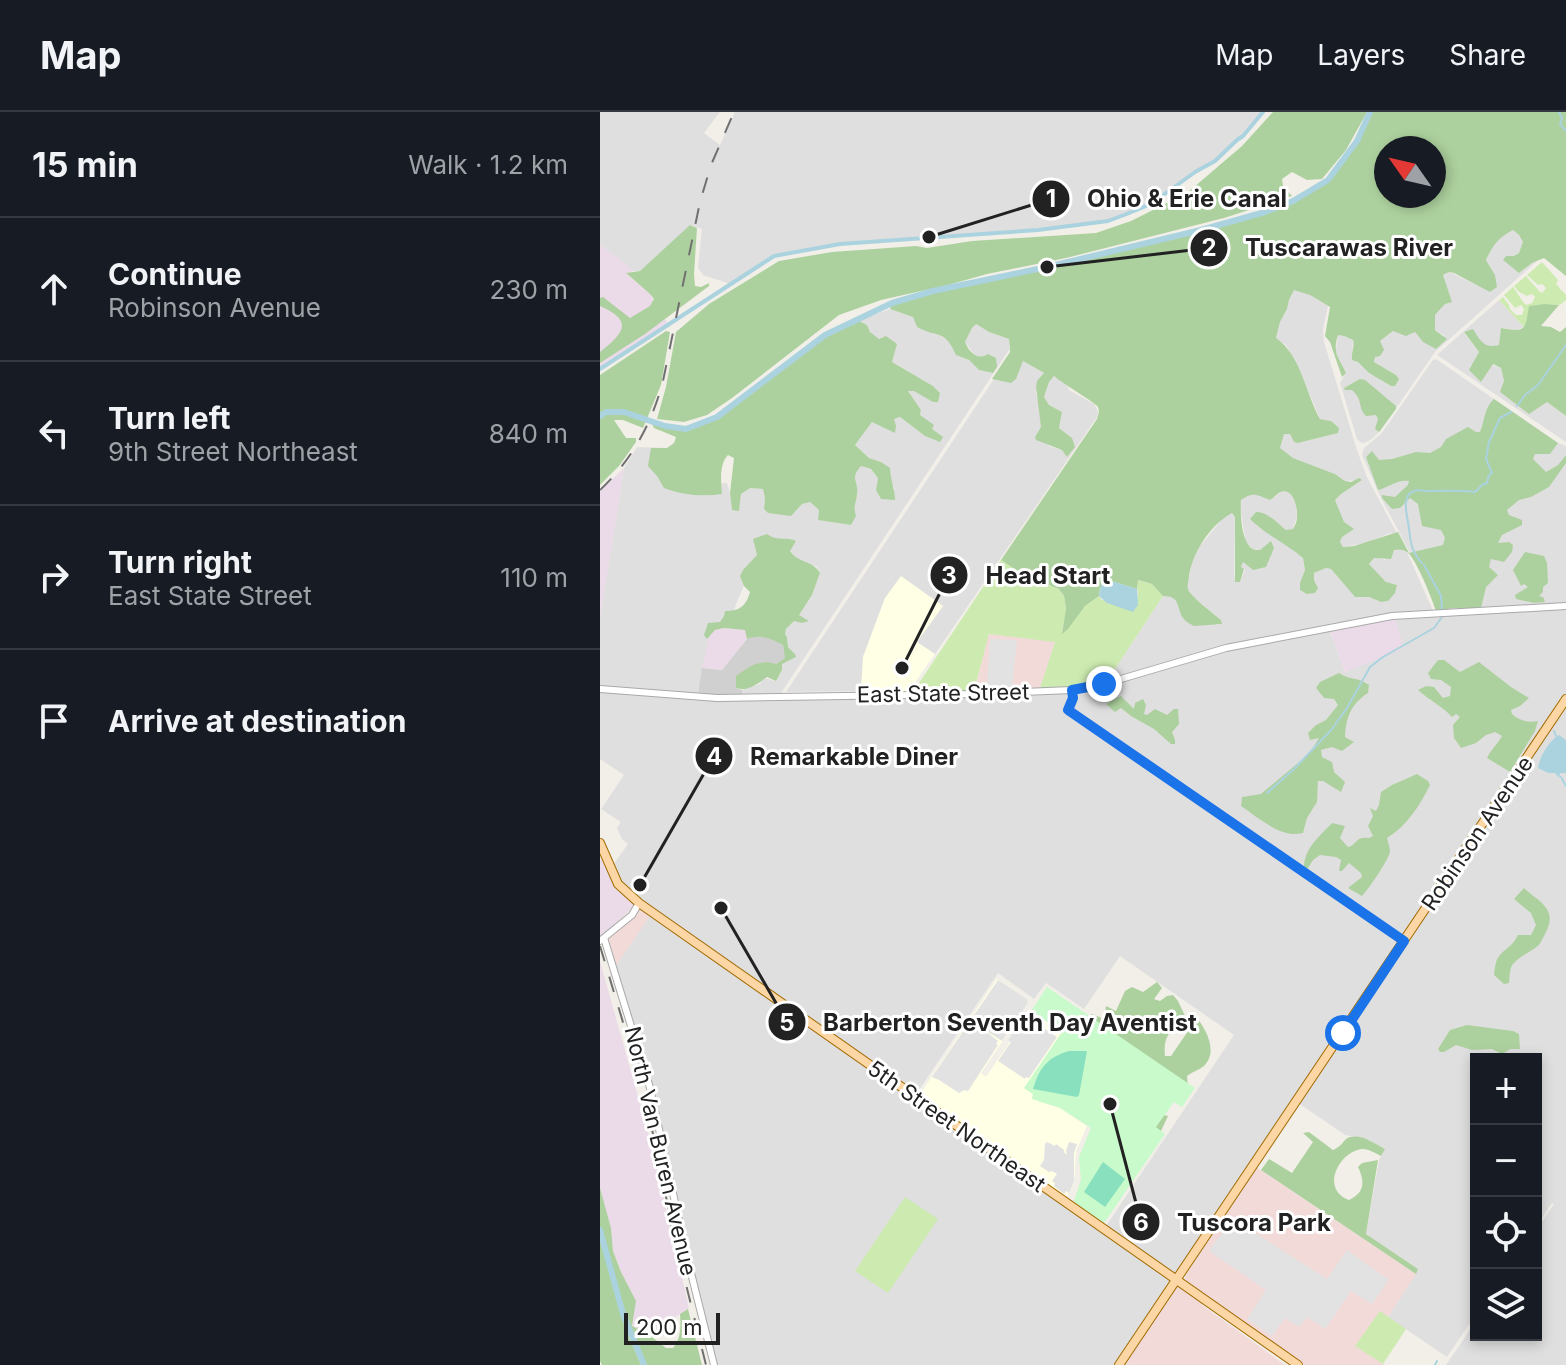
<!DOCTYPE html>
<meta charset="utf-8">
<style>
body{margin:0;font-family:Inter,sans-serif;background:#20242c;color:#f1f3f6}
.controls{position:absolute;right:24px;bottom:24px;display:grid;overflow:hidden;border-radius:0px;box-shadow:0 4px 12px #0003}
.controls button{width:72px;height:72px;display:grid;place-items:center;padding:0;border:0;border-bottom:2px solid #363941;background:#171b24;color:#f1f3f6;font:40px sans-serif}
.compass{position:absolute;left:774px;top:24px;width:72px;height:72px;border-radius:50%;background:#171b24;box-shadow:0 4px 12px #0003;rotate:304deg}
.scale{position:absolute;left:24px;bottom:20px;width:96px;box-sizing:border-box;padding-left:8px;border:4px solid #222;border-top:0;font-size:22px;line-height:28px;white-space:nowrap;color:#222;-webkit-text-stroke:6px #fff;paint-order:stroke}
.stop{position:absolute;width:24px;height:24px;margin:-18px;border:6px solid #1a73e8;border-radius:50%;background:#fff}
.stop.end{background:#1a73e8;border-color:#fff;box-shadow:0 2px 8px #0008}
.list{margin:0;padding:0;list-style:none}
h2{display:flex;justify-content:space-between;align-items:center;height:104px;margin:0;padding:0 32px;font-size:34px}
h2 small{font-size:26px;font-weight:400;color:#9ea1a6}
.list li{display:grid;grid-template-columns:52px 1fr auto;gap:24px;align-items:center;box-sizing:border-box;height:144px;padding:0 32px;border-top:2px solid #363941}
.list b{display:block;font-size:30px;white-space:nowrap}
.list p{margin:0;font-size:26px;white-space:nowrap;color:#9ea1a6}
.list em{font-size:26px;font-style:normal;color:#9ea1a6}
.icon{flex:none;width:44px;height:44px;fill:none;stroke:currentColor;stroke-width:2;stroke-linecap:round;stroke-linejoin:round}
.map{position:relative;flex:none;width:966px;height:1253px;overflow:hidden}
header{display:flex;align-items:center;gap:48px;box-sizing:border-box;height:112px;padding:0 40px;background:#171b24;border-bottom:2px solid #363941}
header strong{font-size:38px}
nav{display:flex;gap:44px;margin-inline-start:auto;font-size:28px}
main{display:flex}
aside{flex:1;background:#171b24}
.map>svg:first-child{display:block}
.residential{fill:#e0dfdf;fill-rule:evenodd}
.commercial{fill:#f2dad9}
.industrial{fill:#ebdbe8}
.education{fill:#ffffe5}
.religious{fill:#d0d0d0}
.grass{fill:#cdebb0}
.forest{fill:#add19e;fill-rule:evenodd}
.park{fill:#c8facc}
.pitch{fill:#88e0be}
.parking{fill:#e2e2e2}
.water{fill:#aad3df}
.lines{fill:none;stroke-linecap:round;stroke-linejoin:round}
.stream{stroke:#aad3df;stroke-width:2}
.canal{stroke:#aad3df;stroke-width:4}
.river{stroke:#aad3df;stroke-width:6}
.minor-casing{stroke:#a9a9a9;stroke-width:8}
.major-casing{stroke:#a06b00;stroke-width:10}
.minor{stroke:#fff;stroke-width:6}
.major{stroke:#fcd6a4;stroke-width:8}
.rail{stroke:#707070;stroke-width:2;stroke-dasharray:16 16;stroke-linecap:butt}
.route{stroke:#1a73e8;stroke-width:10}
.labels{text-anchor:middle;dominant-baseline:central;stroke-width:6;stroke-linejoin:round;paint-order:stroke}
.street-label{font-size:22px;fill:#222;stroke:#fff}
.leader{fill:none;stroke:#222;stroke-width:3}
.callout-dot{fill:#222;stroke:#fff;stroke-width:3}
.mark-label{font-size:24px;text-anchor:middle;font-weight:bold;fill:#fff}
.callout-label{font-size:24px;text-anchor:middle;font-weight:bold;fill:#222;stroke:#fff;stroke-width:6;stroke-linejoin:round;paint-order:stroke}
</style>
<header>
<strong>Map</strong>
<nav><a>Map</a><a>Layers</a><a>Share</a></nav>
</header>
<main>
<aside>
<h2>15 min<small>Walk · 1.2 km</small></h2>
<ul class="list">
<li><svg class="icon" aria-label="ahead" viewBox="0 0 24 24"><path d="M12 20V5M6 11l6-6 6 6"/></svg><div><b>Continue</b><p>Robinson Avenue</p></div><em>230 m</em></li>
<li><svg class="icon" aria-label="left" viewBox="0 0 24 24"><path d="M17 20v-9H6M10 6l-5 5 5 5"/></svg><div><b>Turn left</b><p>9th Street Northeast</p></div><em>840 m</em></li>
<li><svg class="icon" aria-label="right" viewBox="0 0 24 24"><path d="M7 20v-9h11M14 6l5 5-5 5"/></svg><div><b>Turn right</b><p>East State Street</p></div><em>110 m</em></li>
<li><svg class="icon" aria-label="arrive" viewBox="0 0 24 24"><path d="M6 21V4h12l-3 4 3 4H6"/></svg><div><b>Arrive at destination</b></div></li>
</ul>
</aside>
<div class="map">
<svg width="966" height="1253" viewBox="0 0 966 1253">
<rect width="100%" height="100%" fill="#f2efe9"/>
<g class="residential">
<path d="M0 0H120L104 21 120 33 135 0H663L643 24 637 28 615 49 551 92 508 109 415 121 240 132 188 140 174 144 130 172 103 163 98 156 102 117 91 113 40 159H33L0 133Z"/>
<path d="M913 118 919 123 923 130 921 137 919 141 914 144H906L904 148 919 161 932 151 937 149 835 240 781 318 772 327 764 331 760 330 757 327 740 271 746 260 738 250 736 238 738 223 744 224 753 228 752 248 758 250 769 261 791 274 796 263 774 250 775 245 781 234 780 229 793 219 815 220 823 230 845 224 835 218 834 211 835 203 845 192 843 163 849 160 883 176 891 156 886 148 893 134 898 127Z"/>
<path d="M694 177 710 183 728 194 723 217 724 230 757 338 767 365 807 440 834 501 708 518 507 569 563 484H571L578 490 583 506 619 513 621 508 592 484 587 476 592 451 600 434 623 406 632 401 635 405 634 463 640 470 645 458 641 455 643 449 646 453 671 430 660 438 653 437 646 431 640 395 641 388 649 382H655L670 388 681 380 685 379 690 381 696 391 697 404 693 417 686 418 669 404 656 413 690 434 704 446 705 458 718 476 714 468V461L726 456 731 457 755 485H769L781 490 788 489 786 470 769 452 774 446 779 445 785 448 795 438 801 437 791 421 765 431 743 435 740 430 742 424 747 422 735 388 741 382 761 368 745 369 735 362 693 346 679 336 684 322H690L698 331 738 321 731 309 720 307 701 261 686 233 676 227 680 210 687 197 689 188Z"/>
<path d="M899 188 924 215 916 218 902 216 899 233 892 235 882 231 864 221 879 240 876 248 901 256 904 269 947 290 966 304V330L837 243Z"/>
<path d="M290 197 314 205 317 215 346 226 350 228 356 243 369 248 379 258 393 261 383 246 374 242 365 230 372 216 376 212 389 220 409 227V238L181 581 142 583V578L160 572 164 566 176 569 182 558V552L195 542 188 535 187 525 185 522 186 517 199 503 212 483 220 461 217 455 194 446 190 439 192 427H174L157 443 136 492 130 514 112 513 97 585 472 578 601 543 729 516 745 560 794 504 966 494V1253H846L876 1209V1223H936V1119L954 1092 952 1091 936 1114V947H876V1202L847 1245 788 1205 818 1157 766 1122 779 1048 785 1037 769 1028 745 1023 697 990 519 1253H114L50 976 14 856 52 800 26 781 11 756 28 732 22 727 17 716 21 710 1 697 24 663 0 647V506L24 356 37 335 67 336 68 375 127 371 130 381 132 398H139L141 382 150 376 164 377 165 386 164 397 210 390 219 398V408L251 413 257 381 254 367 256 360 261 354 271 357 278 366 276 378 295 377 281 350 269 346 255 333 272 310 300 305 325 324 332 317 320 303 321 298 308 279 314 278 333 290 340 281 333 274 292 250 293 242 270 220 267 213 258 209ZM520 844 634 923 504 1117 315 984 398 861 434 887 446 871 484 897Z"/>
<path d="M836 247 958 331 966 334V491L838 500 829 477 780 384 762 343 764 336 781 322 833 248Z"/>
<path d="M423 249 445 262 436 275V281L449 334 462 338 472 326 459 316 462 300 449 293 444 285 449 270 453 264 467 273 469 278 494 292 498 299 497 305 335 542 316 530 285 486 263 545 261 579 186 580 394 267 399 269Z"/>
</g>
<g class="commercial">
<path d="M388 522 456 529 439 579 374 582Z"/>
<path d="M40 793 52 801 15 855 5 826Z"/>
<path d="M656 1055 816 1162 788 1205 780 1200 756 1234 785 1253H698L664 1224 585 1168 586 1163Z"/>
<path d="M577 1168 605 1187 602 1193 685 1253H525L549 1217 545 1215Z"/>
</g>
<g class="industrial">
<path d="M0 133 19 146 33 159 26 162 50 182 68 212 0 257Z"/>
<path d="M24 356 16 408 0 506V379Z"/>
<path d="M795 506 804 536 745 560 730 518Z"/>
<path d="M124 516 146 518 147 527 122 558 102 556 109 525 114 518Z"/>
<path d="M3 747 33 789 34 795 0 825V748Z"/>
<path d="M0 849 51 1031 89 1196 49 1223 31 1214 21 1160 13 1139 11 1116 0 1082Z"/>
</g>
<g class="education">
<path d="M301 464 343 494 317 530 335 542 309 579H261L263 545 285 486Z"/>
<path d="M397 867 427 887 428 891 381 961 386 965 431 899 462 920 432 986 460 996 487 1014 476 1039 474 1072 466 1085 320 982Z"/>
</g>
<path class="religious" d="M155 524 169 525 183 533 186 546 136 576 142 578V583L98 582 102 556 122 558 147 527Z"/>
<g class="grass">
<path d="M942 150 958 168 956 172 966 183V188L960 193 945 192 924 215 899 188 903 185 909 193 910 197 916 203H922L924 197 921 193 915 196 904 183 913 175C918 181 920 187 926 193L932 191 935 185 932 182 927 184 919 180 914 174 926 164 940 180 942 181 946 176 942 172 938 173 927 163Z"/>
<path d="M401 448 422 462 459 477 464 484 466 496 462 521 485 494 499 484 502 488 538 485 537 468 552 472 563 484 507 569 479 576H440L455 530 389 522 374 579 311 583Z"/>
<path d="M305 1085 338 1107 288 1181 255 1159Z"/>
<path d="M780 1199 806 1217 783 1252 755 1234Z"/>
</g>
<g class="forest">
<path d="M673 0H767L746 38 722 67 707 68 692 60 682 67 683 74 692 84 624 106 466 146 387 162 348 173 281 188 239 203 132 286 107 303 84 310 57 307 66 275 76 220 109 192 179 149 232 140 316 134 327 136 372 129 496 121 531 109 587 81 642 34Z"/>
<path d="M770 0H966V164L944 146 932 151 919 161 903 148 906 144H914L919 141 923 130 919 123 913 118C897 127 894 132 886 148L895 163 897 175 890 180 854 161 849 160 843 163 852 190 845 192 835 203V218L847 227 836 237 823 230 815 220 806 224 793 219 780 229 784 238 780 244 775 245 774 250 796 263 799 267 795 274H791L769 261 758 250 752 248C751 240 755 235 753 228L744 224 738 223C732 241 739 246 746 261L742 265 730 230 725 224 730 195 710 183 694 178 689 188 687 197 680 210 676 226C701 243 706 282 720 307L731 309 739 316 738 321 698 331 694 330 690 322H684L680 336 693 346 735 362 745 369 751 370 759 366 762 368 741 382 735 388 744 410 754 417 742 425 740 430 743 435 754 434 798 420 809 441 843 433 845 426 841 418 822 414 818 392 810 386 800 396 792 397 782 386V383L795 385 808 373 809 369C798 367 789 375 778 378L766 345 772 339 779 348 792 347 816 340 830 341 841 335 846 327 868 315 876 320H880C885 308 884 296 894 287L958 331 950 342H935L933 347 946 360 958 353 966 343V351L949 375 931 385 919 388 907 398 909 403 922 408V413L902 423 898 431 909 430 913 433 912 440 904 450 891 447 889 455 898 463 886 475 881 496H853L836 499C832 487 816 446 807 440 802 437 800 438 794 438L791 447 774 446 769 452 786 470 797 473 795 481 788 489 781 490 769 485H755L731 457 726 456 714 461V468L718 476 715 481 707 482 700 478V471L705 458 703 446C687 432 666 423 650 407L656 400C668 400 677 411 686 418L693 417C695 413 697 410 697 405 698 396 693 375 681 380 677 381 674 386 670 388 657 383 653 379 641 388 640 399 641 431 653 437 655 438 657 438 660 438L671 429 674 436 666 455 653 458 643 450 641 455 644 457 640 470H635V405L632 401C610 413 593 440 589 464 589 467 587 475 588 477 589 483 615 503 621 508L622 512 594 514C590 512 586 510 583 506 576 495 581 484 563 484L552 472 538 468 537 477 508 468 500 477 499 484 485 494 468 517 462 522 466 496 464 484 459 477 422 462 401 448 497 307C498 302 500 300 498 295 496 291 460 270 454 264L449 270 444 285 449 293 462 300 459 316 472 326 475 335 467 345 462 338 436 328 435 325 441 315 436 275 437 269 444 261 423 249 416 267 411 271 392 267 410 240 409 227 389 220 376 212 372 216 365 230C369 240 378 249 388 242L396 246 397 255 393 261 379 258 369 248 356 243C344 216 339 227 317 215L313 205 290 197 292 191 601 118 665 100 692 89 728 68 757 29ZM786 36H834V84H786Z"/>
<path d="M90 113 97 116 94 162 95 174 101 175 109 171V174L45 222 0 251V240C24 221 34 209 0 194V186L3 185 30 206 50 194 54 187 50 182 26 161 40 159Z"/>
<path d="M945 192 959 193 941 214 951 215 960 220 966 215V304L947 290 929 302 900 280 904 269 901 256 893 252 881 270 869 258 879 240 864 220 873 217C880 229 885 237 899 233L901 216C928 221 925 216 929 194Z"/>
<path d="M257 208 267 213 270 220 279 227 286 224 297 232 292 250 333 274 340 281 338 290H333L314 279H308L321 298 320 303 334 313 332 317 343 325 340 330 325 324 300 305 294 307 296 314 295 321 272 310 255 333 269 346 281 350 290 356C290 367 295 377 295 388L281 387 276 378 278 366 271 357 261 354C249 368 259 368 257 382 256 392 253 394 256 404L251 413 218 408 219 398 210 390 202 392 191 404 168 401 164 397 165 386 163 377 150 376 141 382 139 399 132 398 130 381 134 346 128 343C119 352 121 369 122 382 103 385 82 383 64 376L57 364 48 354 51 336H67L74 331 76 325 54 316 51 310 65 314 86 317 117 305 225 223Z"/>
<path d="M66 219 70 220 61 273 43 316 23 308H14L26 326H36V330L19 354 0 373V263Z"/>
<path d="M760 267 765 268 796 294V297L779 320 775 317 778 307 776 303 766 304C757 295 764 289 752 278H745L744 276Z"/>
<path d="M167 422C178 430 186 424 196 429L190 439C197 451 213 448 220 461L212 483 199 503 209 509 202 511 194 509 186 517 185 522 187 525 188 535 195 542 196 545 182 552V558L176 569 167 565C157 572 148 580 136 576V564C150 554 159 547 176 552L185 546 183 533C170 526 161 522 147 527L145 518 124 516 115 518 107 527 104 523 108 511 120 510 124 504 125 499C140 499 146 494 150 480L144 474 140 464 143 458 157 443 153 427Z"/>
<path d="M925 440 944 444 947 451 948 471 943 475V480L939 484 943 485 945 490 934 491 916 487 915 483 928 475 924 472 921 474 913 458Z"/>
<path d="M838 548H844L860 560 879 550 911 575 929 586 920 594 911 598 912 602C920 609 928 611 938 609L935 619 910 660 887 646C891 637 898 632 902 624L895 620 886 623 876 631 861 636 854 626 853 613 860 605 856 602 852 605C842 594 829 588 818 578L826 574 834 575 843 586 850 584 851 575 841 568 831 567 828 561Z"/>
<path d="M739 561C751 569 756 564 769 573L768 581C751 592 746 605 745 625L754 630 742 639 732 635 721 638 722 645 732 650 734 660 745 670 741 680 723 669H718L717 690 707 706 703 721C681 727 659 706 641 694L642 685 661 682 710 641 719 626 710 628 708 621 716 613 726 608 738 593 734 587 724 586 716 576 720 570Z"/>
<path d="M521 584 534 597 535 591 543 587 546 593 544 602 547 603 555 597 567 603 574 597H578L579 612 572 620 575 628V632H571L554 617 531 604 521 596 515 600 506 592Z"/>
<path d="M817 662 828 669 830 673C820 693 807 714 787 726 788 730 790 736 790 739 790 746 768 778 762 784L748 776 762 765 761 761 749 751 742 759H739L741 748 736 745 720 743 713 748 708 756H704C704 736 720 724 732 711L745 714 740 726 748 735C758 732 755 724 769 726L773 724 768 714 773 704 770 696 776 699 779 693 781 680 792 673Z"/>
<path d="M924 776C939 790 959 797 945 822 944 824 940 832 939 833 932 839 918 845 913 852 909 857 910 865 909 871L904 872 894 863C895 857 895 848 900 843 907 835 912 835 918 823H931L936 813 931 801 914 787Z"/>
<path d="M557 870 562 876 554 887 560 889 567 884 573 883 578 889 586 906C571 918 563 923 565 944H571L597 906C607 919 618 940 604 954 599 958 592 960 587 964L588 977 576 985 564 1003 568 1004 554 1034 487 907 492 902 504 907 506 894 516 899 525 879 532 875 543 880Z"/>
<path d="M867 913 913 919 919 922 920 937H910L902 942 892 937 872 938 856 933 844 940H840L838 937 850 918Z"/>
<path d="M709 1020 733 1038C743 1034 744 1026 750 1025 762 1022 776 1032 785 1037L781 1044C775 1041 769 1037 763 1037 740 1038 719 1077 749 1088 765 1080 765 1070 758 1055L762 1051 778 1048 766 1122 818 1157 816 1162 661 1058 669 1047 692 1061 713 1030 703 1021Z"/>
<path d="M0 1076 11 1116 13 1139 21 1160 36 1189 32 1214 48 1222 66 1236H73C81 1226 81 1215 80 1202L88 1197 102 1253H46L31 1218 29 1225 41 1253H2L0 1249Z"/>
</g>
<path class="park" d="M447 875 595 976 582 995 574 990 556 1015 565 1022 504 1111 473 1091 481 1068 479 1045 491 1016 460 996 432 987 433 982 424 976 462 920 431 899Z"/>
<g class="pitch">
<path d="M469 939H487L479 983 477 985 433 977C439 956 448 945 469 939Z"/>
<path d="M503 1050 525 1067 505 1095 484 1080Z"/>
</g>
<g class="parking">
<path d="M390 527 417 528 412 575 387 573Z"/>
<path d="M398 868 427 887 428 891 402 929 379 914 398 929 396 932 398 933 368 979 364 978 359 981 339 968 332 965Z"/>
<path d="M425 904 457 925 429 966 426 965 425 967 398 949 411 930 408 928Z"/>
<path d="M447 1030 455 1034 456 1032 464 1038V1040L467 1043 466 1039 469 1030 477 1032 474 1041V1070L469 1081 466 1079 464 1082 454 1074 455 1071 452 1069 457 1062 452 1059 449 1060 440 1054 444 1048 445 1032Z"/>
<path d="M632 1106 727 1167 747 1138 789 1168 772 1192 751 1179 725 1217 707 1205 699 1215 685 1206 672 1224 647 1207 666 1178 609 1139Z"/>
</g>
<g class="water">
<path d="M508 468 537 477 538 493 533 500 507 491 499 484 502 469Z"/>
<path d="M959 623 966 628V661H960L959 666 955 661H948L938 656C940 644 948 630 959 623Z"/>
</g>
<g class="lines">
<g class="stream">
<path d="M959 0 962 6 960 12 966 19"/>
<path d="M917 294 925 283 938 273 966 233"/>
<path d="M822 451C809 437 811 427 808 410 806 399 801 380 818 378 822 378 826 380 830 379 847 379 859 378 875 380L882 373 887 371 889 363 892 361 886 347 889 330 900 306 911 300"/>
<path d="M824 453 841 484 842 497"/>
<path d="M954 619 956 624"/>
<path d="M961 665 966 674"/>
<path d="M667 681 694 657 732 617 747 596 770 555 783 545 834 516 842 505"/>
<path d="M835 1253 837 1249"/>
</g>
<path class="canal" d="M0 257 174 144 240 132 438 118 508 109 524 103 551 92 595 60 615 49 637 28 643 24 663 0"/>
<g class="river">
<path d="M0 304 6 300H24L65 314 86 317 117 305 225 223 292 191 333 179 447 155 601 118 665 100 693 89 728 68 757 29 770 0"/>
<path d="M0 1118 23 1202 44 1253"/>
</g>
<g class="minor-casing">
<g id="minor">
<path d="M0 577 117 586 377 582 472 578 504 572 626 536 792 504 966 494"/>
<path d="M472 578 473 586 468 598 804 829"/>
<path d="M4 826 50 976 86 1141 114 1253"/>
<path d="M0 829 32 803 39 791"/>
</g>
</g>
<g class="major-casing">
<g id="major">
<path d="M0 731 18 772 39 791 698 1253"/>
<path d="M519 1253 966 587"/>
</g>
</g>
<use href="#minor" class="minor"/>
<use href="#major" class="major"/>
<g class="rail">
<path d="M0 378C32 348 52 311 63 269L100 90 111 53 134 0"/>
<path d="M0 834 38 960 57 1038 72 1116 106 1253"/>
</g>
</g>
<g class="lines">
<path class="route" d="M504 572 472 578 473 586 468 598 804 829 743 921"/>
</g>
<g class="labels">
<g class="street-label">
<text transform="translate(343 581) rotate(-1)">East State Street</text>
<text transform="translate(877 721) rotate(-56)">Robinson Avenue</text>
<text transform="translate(357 1014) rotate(35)">5th Street Northeast</text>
<text transform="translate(61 1039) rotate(77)">North Van Buren Avenue</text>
</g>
</g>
<path class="leader" d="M329 125L451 87M447 155L609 136M302 556L349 463M40 773L114 644M121 796L187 910M510 992L541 1110"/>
<g class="callout-dot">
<circle cx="329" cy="125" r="8"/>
<circle cx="447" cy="155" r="8"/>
<circle cx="302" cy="556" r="8"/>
<circle cx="40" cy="773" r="8"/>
<circle cx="121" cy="796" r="8"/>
<circle cx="510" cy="992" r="8"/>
<circle cx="451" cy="87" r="20"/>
<circle cx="609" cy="136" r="20"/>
<circle cx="349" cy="463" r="20"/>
<circle cx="114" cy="644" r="20"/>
<circle cx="187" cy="910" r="20"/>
<circle cx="541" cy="1110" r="20"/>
</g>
<g class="mark-label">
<text x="451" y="95">1</text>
<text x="609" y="144">2</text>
<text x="349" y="472">3</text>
<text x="114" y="653">4</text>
<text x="187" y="919">5</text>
<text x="541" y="1119">6</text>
</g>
<g class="callout-label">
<text x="587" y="95">Ohio &amp; Erie Canal</text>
<text x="749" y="144">Tuscarawas River</text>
<text x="448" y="472">Head Start</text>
<text x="254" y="653">Remarkable Diner</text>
<text x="410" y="919">Barberton Seventh Day Aventist</text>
<text x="654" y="1119">Tuscora Park</text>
</g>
</svg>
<div class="controls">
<button>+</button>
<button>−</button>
<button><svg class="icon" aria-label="locate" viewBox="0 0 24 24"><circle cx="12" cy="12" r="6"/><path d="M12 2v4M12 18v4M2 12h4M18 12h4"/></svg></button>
<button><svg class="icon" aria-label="layers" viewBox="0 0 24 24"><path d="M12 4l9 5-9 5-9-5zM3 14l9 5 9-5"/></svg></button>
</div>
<svg class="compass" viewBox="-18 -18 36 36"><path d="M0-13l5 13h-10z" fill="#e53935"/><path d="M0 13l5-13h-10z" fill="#9ea1a6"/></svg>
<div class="scale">200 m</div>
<div class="stop" style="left:743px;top:921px"></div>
<div class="stop end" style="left:504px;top:572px"></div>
</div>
</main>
